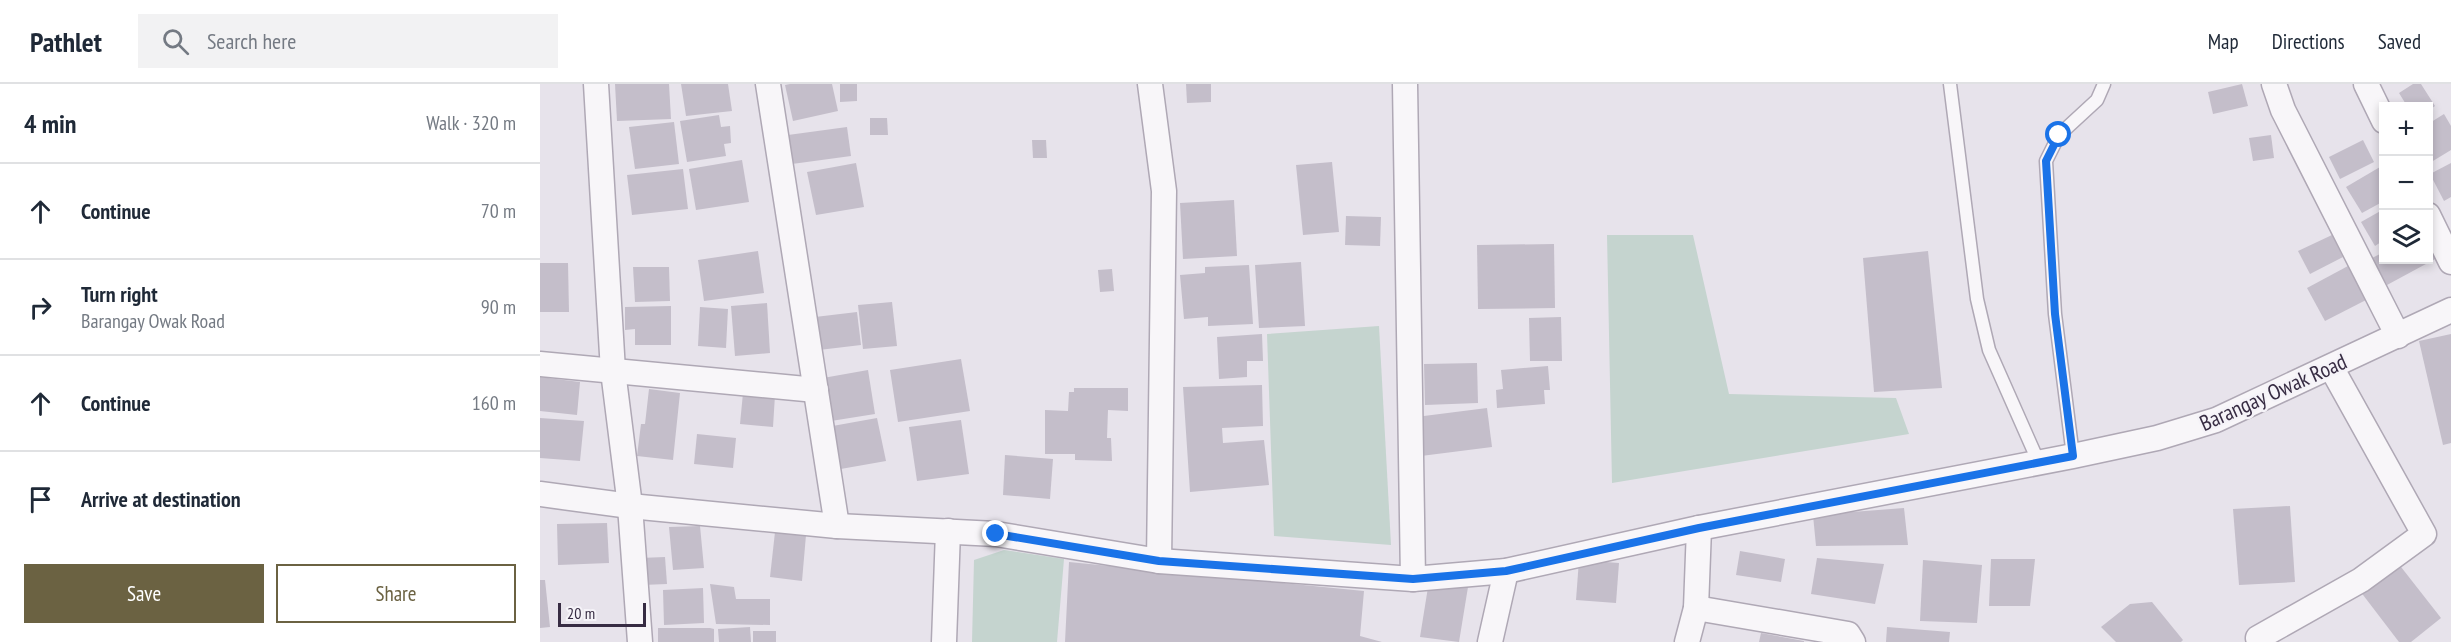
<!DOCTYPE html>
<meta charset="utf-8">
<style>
body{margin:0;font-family:"PT Sans Narrow",sans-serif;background:#f2f2f3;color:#1f2937}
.controls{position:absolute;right:18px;top:18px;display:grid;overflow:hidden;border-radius:0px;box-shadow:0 3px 9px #0003}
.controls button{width:54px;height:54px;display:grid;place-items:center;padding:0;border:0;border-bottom:2px solid #e0e1e3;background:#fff;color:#1f2937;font:30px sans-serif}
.scale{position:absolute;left:18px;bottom:15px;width:88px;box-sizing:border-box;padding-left:6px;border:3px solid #372c43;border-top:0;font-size:16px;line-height:21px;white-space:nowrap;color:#372c43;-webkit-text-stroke:4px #f5f3f8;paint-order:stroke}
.stop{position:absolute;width:18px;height:18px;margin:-14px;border:4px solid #1a73e8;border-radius:50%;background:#fff}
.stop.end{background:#1a73e8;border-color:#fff;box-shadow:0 2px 6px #0008}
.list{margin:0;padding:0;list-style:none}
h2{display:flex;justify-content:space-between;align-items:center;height:78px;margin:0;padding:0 24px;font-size:26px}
h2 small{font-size:20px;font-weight:400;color:#747a83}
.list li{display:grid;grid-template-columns:39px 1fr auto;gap:18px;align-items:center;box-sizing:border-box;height:96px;padding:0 24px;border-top:2px solid #e0e1e3}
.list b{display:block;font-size:22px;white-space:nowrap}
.list p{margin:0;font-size:20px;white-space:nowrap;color:#747a83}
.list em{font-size:20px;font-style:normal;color:#747a83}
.actions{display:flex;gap:12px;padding:18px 24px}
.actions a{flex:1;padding:14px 0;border:2px solid #6b6242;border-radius:0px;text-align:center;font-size:21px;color:#6b6242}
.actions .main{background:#6b6242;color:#fff}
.icon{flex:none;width:33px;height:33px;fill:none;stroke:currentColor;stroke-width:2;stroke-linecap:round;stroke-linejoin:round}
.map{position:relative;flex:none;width:1911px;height:558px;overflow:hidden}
header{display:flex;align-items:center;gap:36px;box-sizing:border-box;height:84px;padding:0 30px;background:#fff;border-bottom:2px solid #e0e1e3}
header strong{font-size:28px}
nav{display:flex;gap:33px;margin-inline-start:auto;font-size:21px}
.search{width:420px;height:54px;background:#f2f2f3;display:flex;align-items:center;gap:15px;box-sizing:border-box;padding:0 21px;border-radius:0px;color:#747a83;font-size:22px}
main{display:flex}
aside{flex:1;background:#fff}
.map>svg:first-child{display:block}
.green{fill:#c5d4cf}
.building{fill:#c4beca}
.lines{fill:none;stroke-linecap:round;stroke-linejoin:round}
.service-casing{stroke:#afa8b5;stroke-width:15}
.minor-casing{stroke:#afa8b5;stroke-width:27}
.service{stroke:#f8f6f9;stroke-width:12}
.minor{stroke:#f8f6f9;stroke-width:24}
.route{stroke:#1a73e8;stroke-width:8}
.labels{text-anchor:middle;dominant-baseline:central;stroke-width:5;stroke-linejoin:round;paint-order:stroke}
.street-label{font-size:22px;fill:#372c43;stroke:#f5f3f8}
</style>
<header>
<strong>Pathlet</strong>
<div class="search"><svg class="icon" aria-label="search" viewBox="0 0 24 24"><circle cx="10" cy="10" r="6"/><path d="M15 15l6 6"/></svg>Search here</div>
<nav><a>Map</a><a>Directions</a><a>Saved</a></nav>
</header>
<main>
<aside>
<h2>4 min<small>Walk · 320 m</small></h2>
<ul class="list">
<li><svg class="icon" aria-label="ahead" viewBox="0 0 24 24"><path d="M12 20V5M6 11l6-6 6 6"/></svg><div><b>Continue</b></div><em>70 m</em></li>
<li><svg class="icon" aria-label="right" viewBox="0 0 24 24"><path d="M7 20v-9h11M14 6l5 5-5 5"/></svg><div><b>Turn right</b><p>Barangay Owak Road</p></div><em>90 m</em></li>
<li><svg class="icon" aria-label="ahead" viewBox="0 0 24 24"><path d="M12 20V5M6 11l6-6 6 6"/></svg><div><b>Continue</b></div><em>160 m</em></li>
<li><svg class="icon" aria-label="arrive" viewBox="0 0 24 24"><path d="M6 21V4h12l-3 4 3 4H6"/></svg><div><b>Arrive at destination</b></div></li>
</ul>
<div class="actions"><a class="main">Save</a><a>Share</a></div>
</aside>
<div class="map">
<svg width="1911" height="558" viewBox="0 0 1911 558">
<rect width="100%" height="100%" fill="#e7e3eb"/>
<g class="green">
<path d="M1067 151H1153L1189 310 1356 314 1369 350 1072 399Z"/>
<path d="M839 242 851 461 734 452 727 250Z"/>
<path d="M464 466 524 475 517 558H432L434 476Z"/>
</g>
<g class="building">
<path d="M75 0H129L131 35 77 37Z"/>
<path d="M141 0H188L192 27 146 32Z"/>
<path d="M250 0H292L298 27 253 37 245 1Z"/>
<path d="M300 0H317V17L300 18Z"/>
<path d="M646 0H671V18L647 19Z"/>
<path d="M1702 0 1708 22 1673 30 1668 8Z"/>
<path d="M1873 0H1881L1895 22 1888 27V22H1867L1859 9Z"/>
<path d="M1904 30 1911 42V66L1888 80V40Z"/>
<path d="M179 31 181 43 190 42 191 59 184 60 186 72 147 78 140 37Z"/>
<path d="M330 34H347L348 51H330Z"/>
<path d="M134 38 139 80 95 85 89 43Z"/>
<path d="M307 43 311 72 252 80 248 51Z"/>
<path d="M1731 51 1734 74 1713 77 1709 54Z"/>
<path d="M492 56H506L507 74H493Z"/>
<path d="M1823 56 1834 78 1800 95 1789 73Z"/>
<path d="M202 76 209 118 156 126 149 85Z"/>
<path d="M792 78 799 148 763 151 756 81Z"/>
<path d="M316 79 324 123 276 131 267 88Z"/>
<path d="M1911 79V113L1904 117 1890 90Z"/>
<path d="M1840 83 1844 89V117L1822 129 1806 103Z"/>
<path d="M143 85 148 125 92 131 87 91Z"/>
<path d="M694 116 697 172 643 175 640 119Z"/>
<path d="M1844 125V156L1835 162 1821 138Z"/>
<path d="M806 132 841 133 840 162 805 161Z"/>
<path d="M1792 151 1803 173 1770 190 1758 167Z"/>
<path d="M1888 158 1897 174 1847 201 1832 174 1844 168V176H1888Z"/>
<path d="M1014 160 1015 224 938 225 937 161Z"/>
<path d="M218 167 224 209 164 217 158 176Z"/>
<path d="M1388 167 1402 304 1334 308 1323 174Z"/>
<path d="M761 178 765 242 719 244 715 181Z"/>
<path d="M0 179H28L29 228H0Z"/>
<path d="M709 181 713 240 668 242V233L644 235 640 191 665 189V183Z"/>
<path d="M1808 182 1826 216 1785 237 1767 204Z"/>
<path d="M93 183H129L130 217 95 218Z"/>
<path d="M572 185 574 207 560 208 558 186Z"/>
<path d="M352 218 357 262 323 265 318 221Z"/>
<path d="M227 219 230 269 195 272 191 222Z"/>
<path d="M131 222V261H95V245L85 246V223Z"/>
<path d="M160 223 188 225 186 264 158 262Z"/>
<path d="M317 228 321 261 279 266 275 233Z"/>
<path d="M1021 233 1022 277H990L989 234Z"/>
<path d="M722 250 723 277H707V293L679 295 677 253Z"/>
<path d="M1911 250V359L1903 361 1879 257Z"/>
<path d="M421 275 430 327 358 338 350 286Z"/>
<path d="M937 279 938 319 885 321 884 280Z"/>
<path d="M1008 282 1010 306H1004L1005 320 957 324 956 306 963 305 961 286Z"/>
<path d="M328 286 335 330 291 337 283 294Z"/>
<path d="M0 293 40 298 37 331 0 327Z"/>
<path d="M722 301 723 342 682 344 683 359 724 356 729 401 650 408 643 303Z"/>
<path d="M534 304H588V327L568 326 567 354H571L572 377 535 376V370H505V326L528 327 529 308H534Z"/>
<path d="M109 305 140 309 133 376 97 372 101 340H105Z"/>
<path d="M203 309 235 311 233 343 200 340Z"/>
<path d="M947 324 952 363 881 372 876 333Z"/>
<path d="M0 334 44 337 40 377 0 374Z"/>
<path d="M337 334 346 377 295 386 287 343Z"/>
<path d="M421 336 429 390 377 397 369 343Z"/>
<path d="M157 350 196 354 193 384 154 380Z"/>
<path d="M465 371 513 375 510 415 463 411Z"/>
<path d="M1750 422 1755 498 1699 501 1693 425Z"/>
<path d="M1364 424 1368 461 1276 462 1273 431Z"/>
<path d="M67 439 69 479 18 481 17 440Z"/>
<path d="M160 442 164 484 133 486 129 443Z"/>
<path d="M235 448 266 451 262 497 230 493Z"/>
<path d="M1200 467 1245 475 1241 498 1196 491Z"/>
<path d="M125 473 127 500 102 501 100 474Z"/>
<path d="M1277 474 1344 480 1335 520 1271 510Z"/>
<path d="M1854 474 1901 534 1871 558H1859L1817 503Z"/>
<path d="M1451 475H1495L1490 522H1449Z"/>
<path d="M1039 476 1079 479 1076 519 1036 516Z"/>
<path d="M1383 476 1442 481 1437 539 1380 537Z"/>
<path d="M529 478 824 507 820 552 842 558H525Z"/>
<path d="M0 496H5L10 543 0 544Z"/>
<path d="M889 497 928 503 919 558 880 553Z"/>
<path d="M170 500 194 503 196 515H230V541L176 540Z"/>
<path d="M163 504 164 539 124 541 123 506Z"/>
<path d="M1612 518 1643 556 1641 558H1576L1561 543 1590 520Z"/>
<path d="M210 543 211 558H179L178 545Z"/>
<path d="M1347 543 1410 548 1409 558H1346Z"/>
<path d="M118 544H170L174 545V558H118Z"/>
<rect x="213" y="547" width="23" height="11"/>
<path d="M1221 549 1264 557V558H1219Z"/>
</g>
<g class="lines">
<g class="service-casing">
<g id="service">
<path d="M1410 0 1437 215 1449 266 1499 379"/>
<path d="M1533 372 1515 230 1506 77 1519 51 1557 16 1564 0"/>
</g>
</g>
<g class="minor-casing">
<g id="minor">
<path d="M56 0 73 287 90 422 100 558"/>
<path d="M228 0 297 442"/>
<path d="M610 0 624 107 619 477"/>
<path d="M865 0 873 495"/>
<path d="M1734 0 1743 26 1858 252"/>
<path d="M1826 0 1844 37"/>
<path d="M1888 131 1911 178"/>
<path d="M0 280 276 306"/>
<path d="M0 410 90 422 297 442 456 450 619 477 873 495 966 487 1159 444 1533 372 1617 354 1676 336 1911 226"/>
<path d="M1156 524 1308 550 1313 558"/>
<path d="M1718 554 1821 496 1884 450 1791 283"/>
<path d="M404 558 408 447"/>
<path d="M950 558 966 487"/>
<path d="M1147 558 1156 524 1159 444"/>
</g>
</g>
<use href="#service" class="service"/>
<use href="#minor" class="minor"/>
</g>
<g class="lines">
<path class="route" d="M456 450 619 477 873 495 966 487 1159 444 1533 372 1515 230 1506 77 1519 51"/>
</g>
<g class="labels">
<g class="street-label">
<text transform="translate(1733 308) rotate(-24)">Barangay Owak Road</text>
</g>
</g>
</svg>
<div class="controls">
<button>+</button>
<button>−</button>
<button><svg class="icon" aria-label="layers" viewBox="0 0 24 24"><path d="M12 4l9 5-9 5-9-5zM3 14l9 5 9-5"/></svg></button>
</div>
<div class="scale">20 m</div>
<div class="stop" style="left:1519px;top:51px"></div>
<div class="stop end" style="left:456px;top:450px"></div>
</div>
</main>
